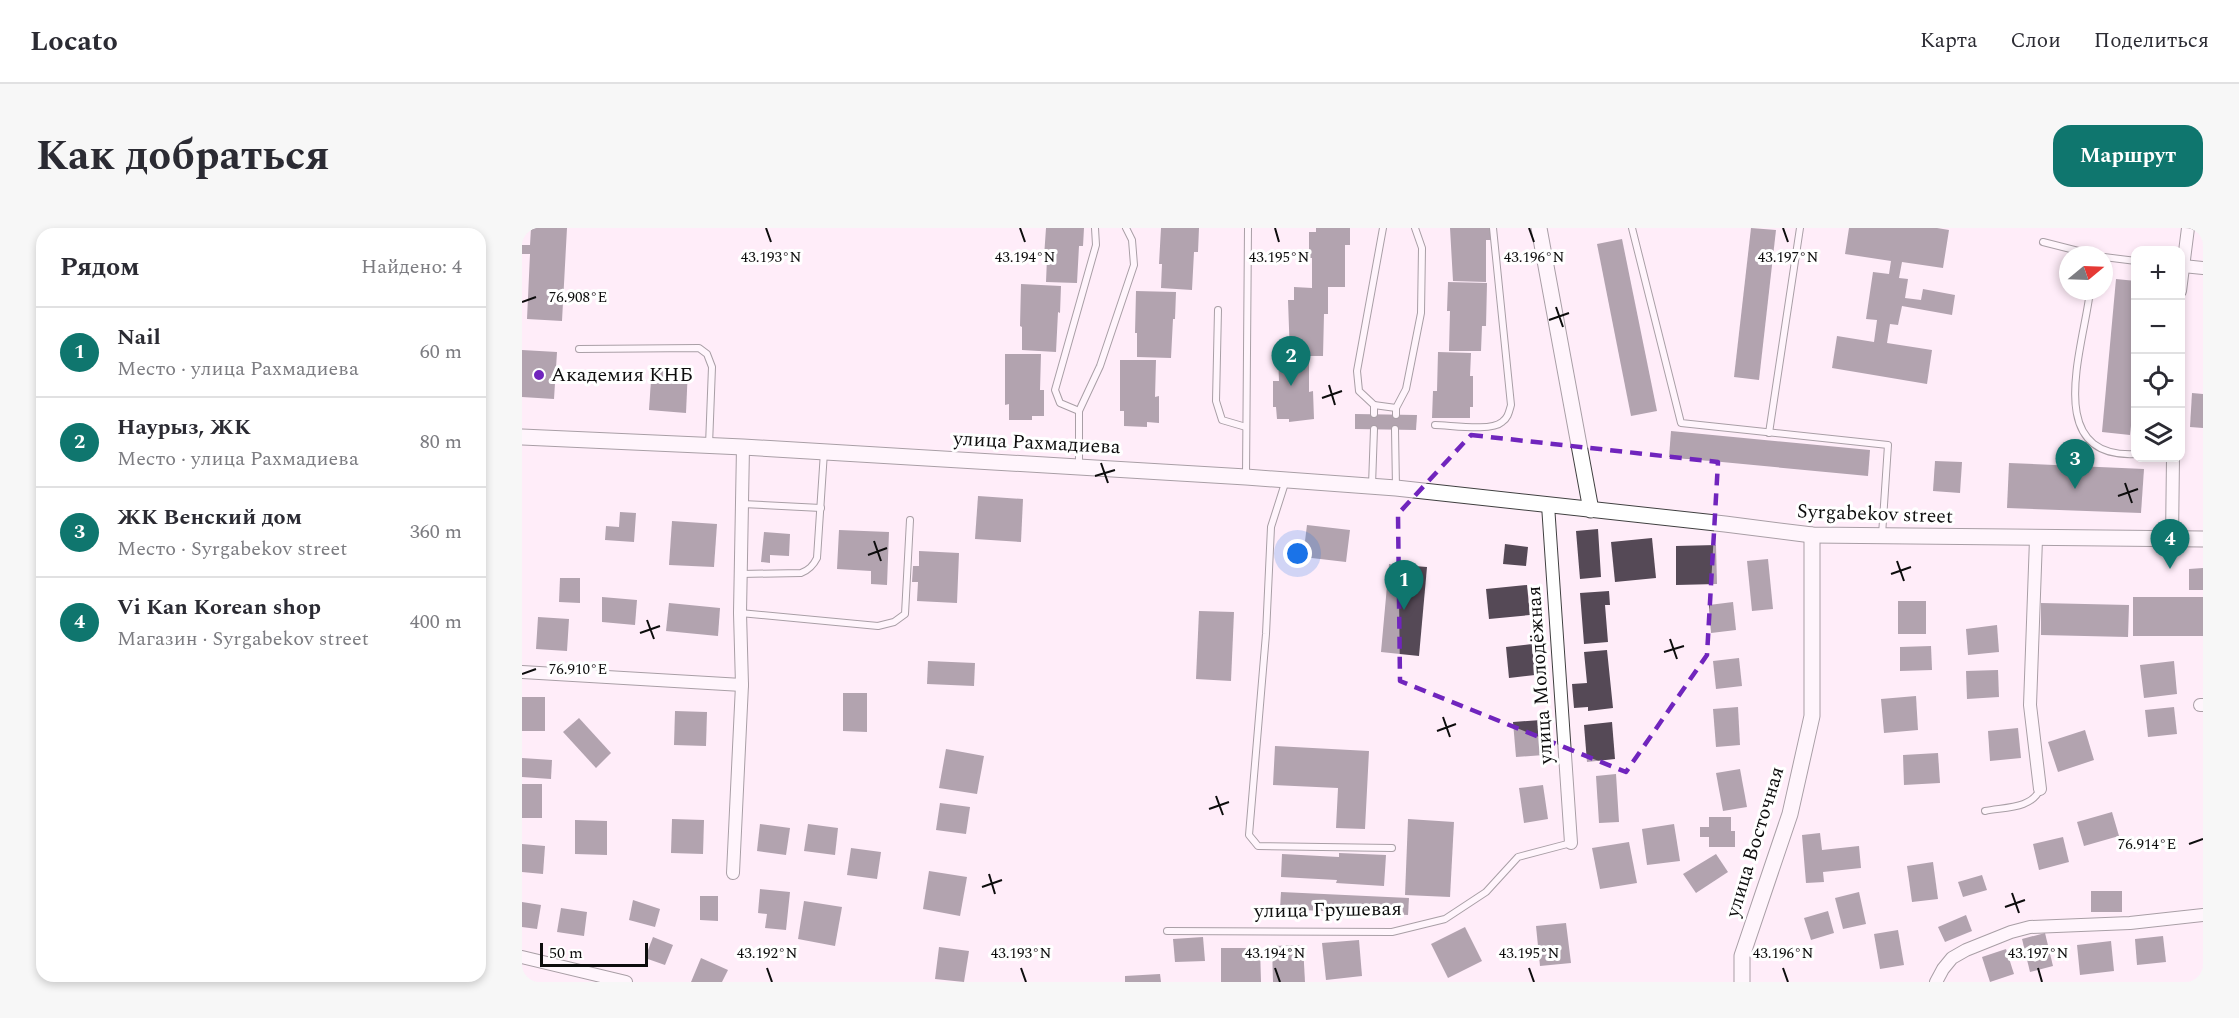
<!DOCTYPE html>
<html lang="ru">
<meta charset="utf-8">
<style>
body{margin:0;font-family:Spectral,serif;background:#f7f7f7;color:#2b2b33}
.controls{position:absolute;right:18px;top:18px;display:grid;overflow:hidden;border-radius:12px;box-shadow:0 3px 9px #0003}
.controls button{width:54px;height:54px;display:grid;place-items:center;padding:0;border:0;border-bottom:2px solid #e1e1e2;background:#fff;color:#2b2b33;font:30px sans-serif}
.compass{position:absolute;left:1537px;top:18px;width:54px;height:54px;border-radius:50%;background:#fff;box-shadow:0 3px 9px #0003;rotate:71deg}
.scale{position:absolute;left:18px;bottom:15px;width:108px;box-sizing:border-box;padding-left:6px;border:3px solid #0d0d0d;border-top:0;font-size:16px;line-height:21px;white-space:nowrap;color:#0d0d0d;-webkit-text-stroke:4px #fff;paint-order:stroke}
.you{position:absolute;left:776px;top:326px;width:21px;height:21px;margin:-15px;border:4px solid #fff;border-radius:50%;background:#1a73e8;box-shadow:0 0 0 9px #1a73e833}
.badge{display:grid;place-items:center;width:39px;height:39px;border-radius:50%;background:#0f766e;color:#fff;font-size:20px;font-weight:700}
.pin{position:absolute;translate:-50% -50px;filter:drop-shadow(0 2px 3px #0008)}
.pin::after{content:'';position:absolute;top:32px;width:21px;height:18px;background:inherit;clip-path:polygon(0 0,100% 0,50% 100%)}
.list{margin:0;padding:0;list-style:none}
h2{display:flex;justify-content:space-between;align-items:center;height:78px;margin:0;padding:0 24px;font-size:26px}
h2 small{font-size:20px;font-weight:400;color:#7c7c81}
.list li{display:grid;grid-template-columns:39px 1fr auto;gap:18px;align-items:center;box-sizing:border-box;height:90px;padding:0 24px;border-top:2px solid #e1e1e2}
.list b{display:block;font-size:22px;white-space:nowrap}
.list p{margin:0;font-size:20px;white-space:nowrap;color:#7c7c81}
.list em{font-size:20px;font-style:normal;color:#7c7c81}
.icon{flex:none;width:33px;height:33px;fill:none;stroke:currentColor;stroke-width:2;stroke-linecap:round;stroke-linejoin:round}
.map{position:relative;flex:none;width:1681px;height:754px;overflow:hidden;border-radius:18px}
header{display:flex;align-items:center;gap:36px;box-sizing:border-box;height:84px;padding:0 30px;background:#fff;border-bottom:2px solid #e1e1e2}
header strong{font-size:28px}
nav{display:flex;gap:33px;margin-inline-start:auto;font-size:21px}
.intro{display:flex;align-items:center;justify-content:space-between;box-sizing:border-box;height:144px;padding:0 36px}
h1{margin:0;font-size:42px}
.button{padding:15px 27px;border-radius:18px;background:#0f766e;color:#fff;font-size:21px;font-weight:700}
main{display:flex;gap:36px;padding:0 36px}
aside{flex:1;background:#fff;border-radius:18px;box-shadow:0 3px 9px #0003}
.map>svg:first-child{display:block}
.building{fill:#554956}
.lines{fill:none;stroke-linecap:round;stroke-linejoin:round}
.service-casing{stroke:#404040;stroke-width:8}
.minor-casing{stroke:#404040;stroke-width:14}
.tertiary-casing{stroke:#404040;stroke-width:17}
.service{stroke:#fff;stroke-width:6}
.minor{stroke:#fff;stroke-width:12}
.tertiary{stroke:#fff;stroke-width:15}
.marked{fill:none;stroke:#7025bd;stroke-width:4.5;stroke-dasharray:12 8;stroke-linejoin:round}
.ticks{fill:none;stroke:#0d0d0d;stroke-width:2}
.poi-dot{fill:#7025bd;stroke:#fff;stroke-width:2}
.labels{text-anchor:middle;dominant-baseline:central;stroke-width:6;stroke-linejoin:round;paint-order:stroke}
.poi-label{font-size:20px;fill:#0d0d0d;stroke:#fff;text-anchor:start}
.street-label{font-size:20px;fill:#0d0d0d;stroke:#fff}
.ticks-label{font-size:15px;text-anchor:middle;fill:#0d0d0d;stroke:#fff;stroke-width:6;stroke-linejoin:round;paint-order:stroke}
</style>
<header>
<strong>Locato</strong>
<nav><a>Карта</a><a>Слои</a><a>Поделиться</a></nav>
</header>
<div class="intro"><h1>Как добраться</h1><a class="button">Маршрут</a></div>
<main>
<aside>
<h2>Рядом<small>Найдено: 4</small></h2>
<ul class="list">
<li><span class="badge">1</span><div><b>Nail</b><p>Место · улица Рахмадиева</p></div><em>60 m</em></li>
<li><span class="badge">2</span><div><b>Наурыз, ЖК</b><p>Место · улица Рахмадиева</p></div><em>80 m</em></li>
<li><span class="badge">3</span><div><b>ЖК Венский дом</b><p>Место · Syrgabekov street</p></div><em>360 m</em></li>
<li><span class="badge">4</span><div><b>Vi Kan Korean shop</b><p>Магазин · Syrgabekov street</p></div><em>400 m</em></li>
</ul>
</aside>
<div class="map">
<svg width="1681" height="754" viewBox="0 0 1681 754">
<rect width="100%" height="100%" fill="#ffedf9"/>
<g class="building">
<path d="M9 0H45L40 93 5 91 8 26H0V17H8Z"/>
<path d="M524 0H562L561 18H557L555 55 524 54 525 30 522 29Z"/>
<path d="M639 0H677L676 24H672L670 62 639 60 640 36H637Z"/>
<path d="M794 0H828V17H823V59H806V86H802L801 128H787V164L791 163 792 191 767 194V191H755L754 179H751V153H757L756 128H768L766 72H772V59L790 60V30H787V4H794Z"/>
<path d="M928 0H969V12H964V54L931 53Z"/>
<path d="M1229 0 1254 2 1237 152 1212 149Z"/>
<path d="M1327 0H1415L1427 2 1421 40 1380 34 1377 50 1386 51 1383 70 1399 72 1401 61 1433 67 1430 87 1380 78 1376 97 1368 96 1365 115 1410 122 1405 156 1310 140 1315 108 1352 114 1355 92 1344 91 1351 44 1367 46 1369 33 1323 26Z"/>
<path d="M1100 11 1135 183 1109 188 1075 16Z"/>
<path d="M1594 51 1614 53V151L1608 207 1580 204Z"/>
<path d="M926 54 965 55 964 98H960L959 123H927L928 83H925Z"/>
<path d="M499 56 539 58 538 85 536 84 534 124 500 122V99L498 98Z"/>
<path d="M614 63 654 64 653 91H651L649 130 615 129V105H613Z"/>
<path d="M0 122 35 124 32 171 0 169Z"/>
<path d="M916 124 949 125 948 148H951V179H948V190H910L911 163H915Z"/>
<path d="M483 126H519L518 162H522V188H510V192H487V176L483 177Z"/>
<path d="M598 132H634L633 169 637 168V195L625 194V199L602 198V183H598Z"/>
<path d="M130 137 166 140 164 185 127 182Z"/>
<path d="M1670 165 1681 166V200L1668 199Z"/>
<path d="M833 186 895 187 894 202 833 201Z"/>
<path d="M1149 203 1348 222 1346 248 1147 229Z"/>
<path d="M1413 233 1440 234 1438 265 1411 263Z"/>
<path d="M1487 235 1622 241 1619 285 1485 280Z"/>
<path d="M456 268 501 271 499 314 453 311Z"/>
<path d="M98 284 114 285 112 314 83 312 84 298 97 299Z"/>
<path d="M150 293 195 296 192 339 147 337Z"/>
<path d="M785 297 828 302 824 334 781 329Z"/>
<path d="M1076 301 1079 349 1058 351 1054 303Z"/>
<path d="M317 302 367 304 365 357 349 356V343L315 341Z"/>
<path d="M242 304 268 306 267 328 248 327V335L239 334Z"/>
<path d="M1130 310 1134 350 1093 354 1089 314Z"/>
<path d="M983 316 1006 319 1004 338 981 336Z"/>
<path d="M1194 317 1195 356 1154 357V318Z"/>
<path d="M397 323 437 325 435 375 395 373 396 354H390L391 338H397Z"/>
<path d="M1246 331 1251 381 1230 383 1225 333Z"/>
<path d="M867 336 905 339 897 428 859 424Z"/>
<path d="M1681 340V362H1667V341Z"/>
<path d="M38 350H58V375L37 374Z"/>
<path d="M1005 357 1008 387 967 391 964 361Z"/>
<path d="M1087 363 1088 377H1083L1086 414 1062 416 1058 365Z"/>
<path d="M80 369 115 372 113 397 80 394Z"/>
<rect x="1611" y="369" width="70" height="39"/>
<rect x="1376" y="373" width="28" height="33"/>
<path d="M1211 374 1214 402 1189 405 1187 377Z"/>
<path d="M147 375 198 380 196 408 144 403Z"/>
<path d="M1519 375 1607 377 1606 409 1519 407Z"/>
<path d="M677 383 712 384 709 453 674 451Z"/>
<path d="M16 389 47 391 45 423 14 421Z"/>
<path d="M1475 397 1477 424 1446 427 1444 401Z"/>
<path d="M1010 416 1013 447 987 450 984 419Z"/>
<path d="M1409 418 1410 442 1378 443V419Z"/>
<path d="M1085 422 1091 480 1066 483V479L1052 480 1050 456 1065 455 1062 424Z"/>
<path d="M1217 430 1220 458 1194 461 1191 433Z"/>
<path d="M406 433 453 435 452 458 405 456Z"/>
<path d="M1652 433 1655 466 1622 470 1618 437Z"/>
<path d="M1476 442 1477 469 1445 471 1444 443Z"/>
<path d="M321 465H345V504L321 503Z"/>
<path d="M1394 468 1396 502 1362 505 1359 471Z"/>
<rect x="0" y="469" width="23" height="34"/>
<path d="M1216 479 1218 517 1194 519 1191 481Z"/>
<path d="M1652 479 1655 506 1626 509 1623 482Z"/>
<path d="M153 483 185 484 184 518 152 517Z"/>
<path d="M57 490 89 525 74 540 41 504Z"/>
<path d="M1019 492 1022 527 994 529 991 494Z"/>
<path d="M1090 494 1093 531 1065 534 1062 497Z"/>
<path d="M1496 500 1499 530 1468 533 1466 503Z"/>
<path d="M1563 502 1572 532 1536 544 1526 514Z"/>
<path d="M753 518 847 523 843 601 814 600 816 560 751 557Z"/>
<path d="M424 521 462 528 455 566 417 560Z"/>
<path d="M1416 525 1418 555 1382 557 1381 527Z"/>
<path d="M0 530 30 532 29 551 0 549Z"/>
<path d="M1218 541 1225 579 1201 583 1194 545Z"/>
<path d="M1094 546 1097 594 1077 595 1074 548Z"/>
<rect x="0" y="556" width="20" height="34"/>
<path d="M1021 557 1026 591 1002 595 997 560Z"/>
<path d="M418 575 448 579 444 606 414 602Z"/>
<path d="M1590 584 1597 608 1562 618 1555 594Z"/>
<path d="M1187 589H1209V603H1213V619H1187V609H1178V599H1187Z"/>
<path d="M150 591 182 592 181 626 149 625Z"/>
<path d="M886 591 932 594 928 669 883 667Z"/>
<path d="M53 592 85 593V627L53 626Z"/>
<path d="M238 596 268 600 264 627 235 623Z"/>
<path d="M286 596 316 600 313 627 282 623Z"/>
<path d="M1152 596 1158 633 1125 637 1120 601Z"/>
<path d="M1298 605 1300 622 1337 618 1339 640 1301 644 1302 654 1284 655 1280 607Z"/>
<path d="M1541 609 1547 634 1517 642 1511 616Z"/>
<path d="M1107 614 1115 655 1078 661 1070 620Z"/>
<path d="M0 616 23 618 21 646 0 644Z"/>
<path d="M329 620 359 624 355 651 325 647Z"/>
<path d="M817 625 864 627 862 658 814 655 815 652 759 649 760 626 817 629Z"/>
<path d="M1194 626 1206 644 1174 665 1161 646Z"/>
<path d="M1411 634 1416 671 1390 674 1385 638Z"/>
<path d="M407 643 445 649 438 688 401 681Z"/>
<path d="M1460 647 1465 662 1441 669 1436 654Z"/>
<path d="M238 661 268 664 264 702 243 700 245 686 236 685Z"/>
<rect x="1569" y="663" width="31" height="21"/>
<path d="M759 664 887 670 886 687 758 681Z"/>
<path d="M1337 664 1344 696 1321 701 1313 670Z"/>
<path d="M178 668H196V693L178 692Z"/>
<path d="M111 672 138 681 133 699 107 692Z"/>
<path d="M282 673 320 679 313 718 276 711Z"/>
<path d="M0 674 19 677 15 701 0 699Z"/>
<path d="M39 680 65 684 62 708 35 704Z"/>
<path d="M1306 683 1312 705 1289 712 1282 690Z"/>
<path d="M1444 687 1450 703 1423 714 1416 699Z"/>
<path d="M1044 695 1049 735 1018 738 1014 698Z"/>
<path d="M943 699 960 733 926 750 909 716Z"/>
<path d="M1376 702 1382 737 1358 741 1352 706Z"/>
<path d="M1523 705 1531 738 1508 744 1500 711Z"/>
<path d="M1641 708 1644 734 1615 737 1613 711Z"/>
<path d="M131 709 151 717 143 737 123 730Z"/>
<path d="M681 709 683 733 653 734 651 711Z"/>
<path d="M837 712 840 748 804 752 800 715Z"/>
<path d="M1589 713 1592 743 1558 747 1555 717Z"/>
<path d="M781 717 783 754H751L750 718Z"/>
<path d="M417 719 447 723 442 754 413 751Z"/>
<path d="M699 720H738L739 754H699Z"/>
<path d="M1484 721 1492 746 1468 754 1460 729Z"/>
<path d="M179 730 206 742 200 754H169Z"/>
<path d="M638 746 639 754H603V748Z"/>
</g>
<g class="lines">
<g class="service-casing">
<g id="service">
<path d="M861 0 835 143 837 163 852 177 874 180"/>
<path d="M1110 0 1159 195 1366 217 1360 307"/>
<path d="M1521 14 1572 27"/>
<path d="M1582 29 1614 33"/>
<path d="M1568 63C1562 118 1519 231 1614 226"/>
<path d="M696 82 694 173 700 192 724 199"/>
<path d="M57 121 177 120 185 126 190 139 187 217"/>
<path d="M557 183 538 175 533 162 574 17 573 0"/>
<path d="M852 186V177"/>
<path d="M874 187V180L884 161 899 85 900 20 893 0"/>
<path d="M913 197C928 197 969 204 980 194 986 190 987 184 989 177L971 0"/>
<path d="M873 201 874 260"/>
<path d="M1247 205 1278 0"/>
<path d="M557 238V183L578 138 612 37 610 12 604 0"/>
<path d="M724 248 726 0"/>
<path d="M764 252 749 299 744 406 727 607 736 618 870 620"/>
<path d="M850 257 852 201"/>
<path d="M220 276 299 280"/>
<path d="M219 346 279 345C287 342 291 338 295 330L302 224"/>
<path d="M218 385 356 398 372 394 383 386 388 292"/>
<path d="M1463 583C1482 579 1510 581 1518 561"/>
<path d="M645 703 870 704 923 691 964 664 996 629 1049 615"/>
</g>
</g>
<g class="minor-casing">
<g id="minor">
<path d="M1661 38 1681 40"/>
<path d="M1658 63 1666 0"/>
<path d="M1026 277 1049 615"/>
<path d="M1514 311 1508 477 1518 561"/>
<path d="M1650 311 1651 230"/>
<path d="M0 444 220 457"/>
<path d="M1678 477H1681"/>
<path d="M211 645 220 457 218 385 221 219"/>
<path d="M0 729 104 754"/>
<path d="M1414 754 1421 741 1430 730 1444 722 1489 704 1508 699 1608 695 1681 687"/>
</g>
</g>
<g class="tertiary-casing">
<g id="tertiary">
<path d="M1017 0 1069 282"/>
<path d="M0 209 221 219 724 249 874 260 1203 296 1290 307 1681 311"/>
<path d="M1220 754V728L1268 586 1290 488V307"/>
</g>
</g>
<use href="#service" class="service"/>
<use href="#minor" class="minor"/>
<use href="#tertiary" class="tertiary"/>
</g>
<path d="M0 0H1681V754H0ZM949 207 1196 234 1185 427 1104 544 878 453 876 286Z" fill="#ffedf9" fill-opacity=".55" fill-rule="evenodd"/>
<path class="marked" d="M949 207 1196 234 1185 427 1104 544 878 453 876 286Z"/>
<path class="ticks" d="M244 0 249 14M498 0 503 14M753 0 757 14M1007 0 1012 14M1261 0 1266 14M0 74 14 69M1034 79 1041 99M1027 92 1047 85M807 157 813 177M800 170 820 163M579 235 586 255M573 248 593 242M1603 255 1610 275M1596 268 1616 261M352 313 359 333M346 327 365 320M1375 333 1382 353M1369 346 1389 339M125 392 132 411M118 405 138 398M1148 411 1155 431M1142 424 1162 418M0 446 14 441M921 489 928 509M915 503 934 496M694 568 701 587M687 581 707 574M1667 616 1681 611M467 646 473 666M460 659 480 652M1490 665 1497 685M1483 679 1503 672M245 740 250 754M499 740 504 754M753 740 758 754M1007 740 1012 754M1261 740 1266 754M1516 740 1520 754"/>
<circle class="poi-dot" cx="17" cy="147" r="6"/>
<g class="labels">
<g class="poi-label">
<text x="29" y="147">Академия КНБ</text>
</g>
<g class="street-label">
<text transform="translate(515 215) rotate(3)">улица Рахмадиева</text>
<text transform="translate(1353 286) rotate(2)">Syrgabekov street</text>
<text transform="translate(1018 447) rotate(-94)">улица Молодёжная</text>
<text transform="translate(1233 614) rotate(-73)">улица Восточная</text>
<text transform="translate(806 682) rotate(-1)">улица Грушевая</text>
</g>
</g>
<g class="ticks-label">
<text x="249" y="34">43.193°N</text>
<text x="503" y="34">43.194°N</text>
<text x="757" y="34">43.195°N</text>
<text x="1012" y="34">43.196°N</text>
<text x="1266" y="34">43.197°N</text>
<text x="56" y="74">76.908°E</text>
<text x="56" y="446">76.910°E</text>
<text x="1625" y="621">76.914°E</text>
<text x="245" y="730">43.192°N</text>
<text x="499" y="730">43.193°N</text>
<text x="753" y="730">43.194°N</text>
<text x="1007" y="730">43.195°N</text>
<text x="1261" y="730">43.196°N</text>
<text x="1516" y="730">43.197°N</text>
</g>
</svg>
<div class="controls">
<button>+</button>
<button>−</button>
<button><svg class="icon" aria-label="locate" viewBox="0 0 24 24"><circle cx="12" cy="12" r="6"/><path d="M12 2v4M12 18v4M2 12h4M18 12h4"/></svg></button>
<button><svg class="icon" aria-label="layers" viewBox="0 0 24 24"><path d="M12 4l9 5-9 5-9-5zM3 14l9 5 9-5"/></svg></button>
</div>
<svg class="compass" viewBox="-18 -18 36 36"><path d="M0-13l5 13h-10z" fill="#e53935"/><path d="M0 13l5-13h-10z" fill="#7c7c81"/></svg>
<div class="scale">50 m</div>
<div class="you"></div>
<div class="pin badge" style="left:882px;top:382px">1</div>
<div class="pin badge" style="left:769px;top:158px">2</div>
<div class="pin badge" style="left:1553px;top:261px">3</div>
<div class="pin badge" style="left:1648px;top:341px">4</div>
</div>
</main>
